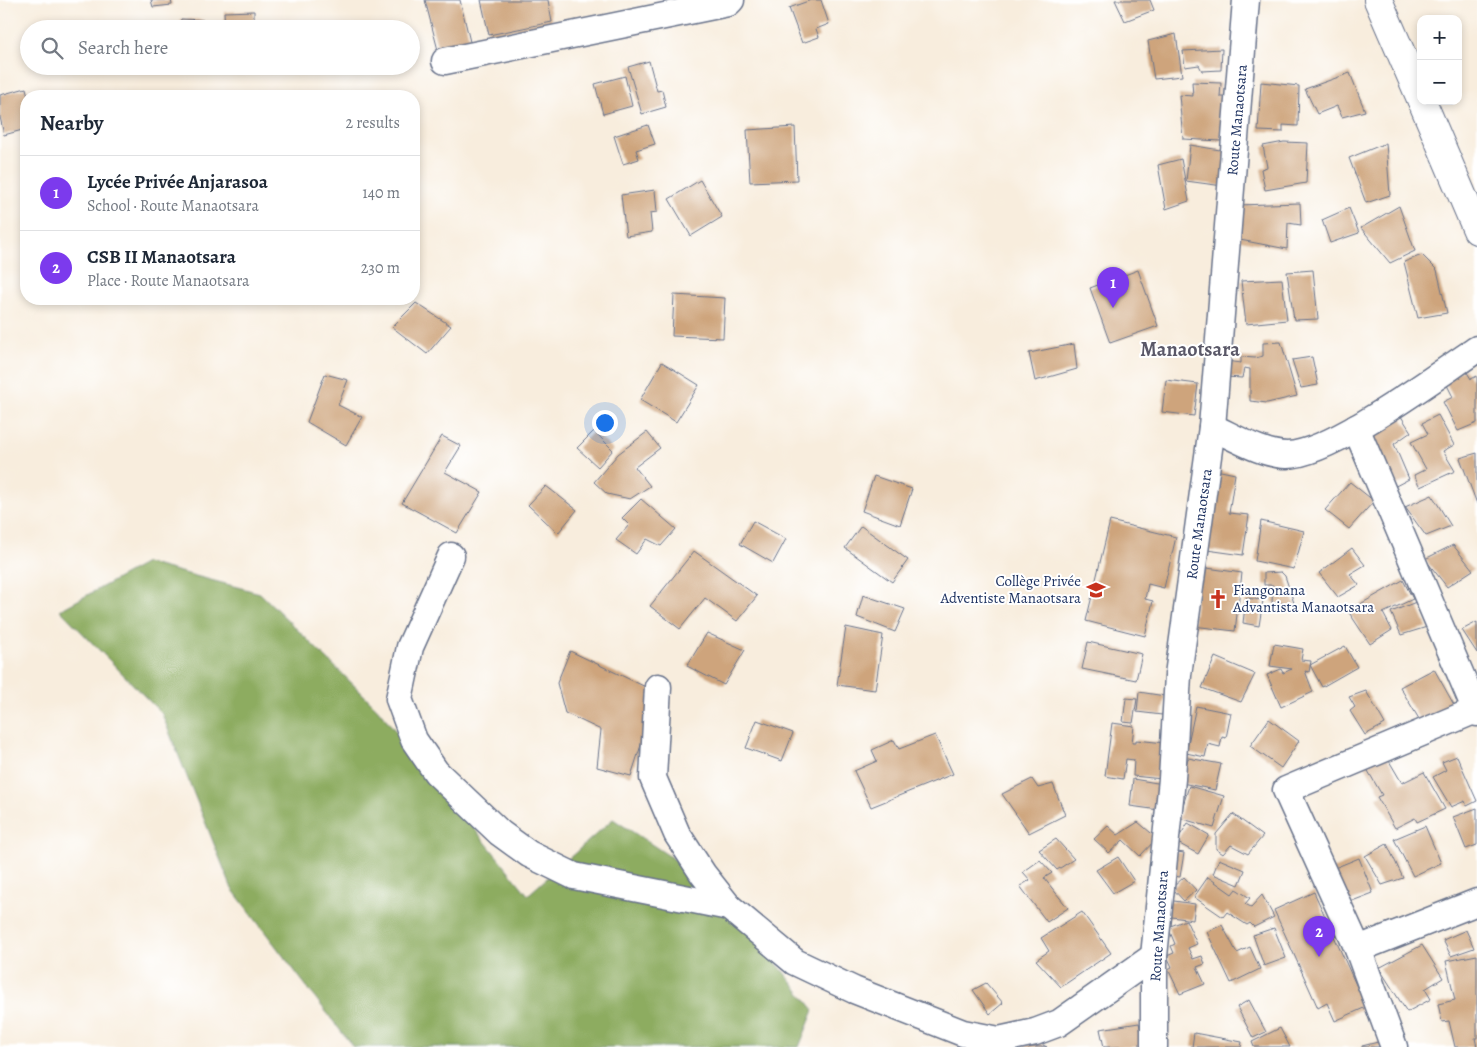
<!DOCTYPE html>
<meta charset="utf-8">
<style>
body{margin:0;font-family:Alegreya,serif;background:#f6f6f7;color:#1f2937}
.controls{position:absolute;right:15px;top:15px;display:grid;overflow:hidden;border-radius:10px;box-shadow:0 2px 8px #0003}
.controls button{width:45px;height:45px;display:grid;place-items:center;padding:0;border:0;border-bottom:1px solid #e0e1e3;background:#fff;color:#1f2937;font:25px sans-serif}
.you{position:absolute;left:604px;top:422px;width:18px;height:18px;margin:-12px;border:4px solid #fff;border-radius:50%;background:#1a73e8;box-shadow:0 0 0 8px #1a73e833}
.badge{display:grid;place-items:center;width:32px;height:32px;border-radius:50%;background:#7c3aed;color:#fff;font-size:16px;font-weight:700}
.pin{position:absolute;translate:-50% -41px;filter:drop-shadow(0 1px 2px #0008)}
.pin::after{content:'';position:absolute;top:26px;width:18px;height:15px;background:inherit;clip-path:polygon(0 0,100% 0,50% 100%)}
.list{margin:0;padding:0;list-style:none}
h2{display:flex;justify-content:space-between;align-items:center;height:65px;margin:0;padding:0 20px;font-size:21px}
h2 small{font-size:16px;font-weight:400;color:#747a83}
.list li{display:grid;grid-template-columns:32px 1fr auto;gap:15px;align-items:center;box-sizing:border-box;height:75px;padding:0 20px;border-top:1px solid #e0e1e3}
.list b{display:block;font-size:19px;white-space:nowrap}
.list p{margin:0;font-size:16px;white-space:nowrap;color:#747a83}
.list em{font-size:16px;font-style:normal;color:#747a83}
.icon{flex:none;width:28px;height:28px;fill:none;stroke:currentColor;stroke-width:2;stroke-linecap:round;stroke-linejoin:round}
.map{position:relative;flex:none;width:1477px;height:1047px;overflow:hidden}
.search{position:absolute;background:#fff;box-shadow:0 2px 8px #0003;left:20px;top:20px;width:400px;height:55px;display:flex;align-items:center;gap:12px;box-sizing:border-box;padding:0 18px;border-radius:28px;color:#747a83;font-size:19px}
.panel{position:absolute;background:#fff;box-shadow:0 2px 8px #0003;left:20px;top:90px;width:400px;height:215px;border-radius:20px}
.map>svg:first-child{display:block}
.forest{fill:#8dac60;stroke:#546e5f}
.building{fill:#cea47b}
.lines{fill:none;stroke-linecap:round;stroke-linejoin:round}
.minor-casing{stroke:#68728a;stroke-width:29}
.tertiary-casing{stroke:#68728a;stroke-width:30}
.minor{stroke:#fff;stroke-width:26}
.tertiary{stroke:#fff;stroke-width:28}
.labels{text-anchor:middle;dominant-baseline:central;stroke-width:4;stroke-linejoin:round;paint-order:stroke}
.street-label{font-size:15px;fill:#1b2f5e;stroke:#fff}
.poi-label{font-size:15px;fill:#1b2f5e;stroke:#fff;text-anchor:end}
.district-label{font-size:20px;font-weight:bold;fill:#5a5868;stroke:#fff}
</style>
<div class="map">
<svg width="1477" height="1047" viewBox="0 0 1477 1047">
<rect width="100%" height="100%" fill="#fff"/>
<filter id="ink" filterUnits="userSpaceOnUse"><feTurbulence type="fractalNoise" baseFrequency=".02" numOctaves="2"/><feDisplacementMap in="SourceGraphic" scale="10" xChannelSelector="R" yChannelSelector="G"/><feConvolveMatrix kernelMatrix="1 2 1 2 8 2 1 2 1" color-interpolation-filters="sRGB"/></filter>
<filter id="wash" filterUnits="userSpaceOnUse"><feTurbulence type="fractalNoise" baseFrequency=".0096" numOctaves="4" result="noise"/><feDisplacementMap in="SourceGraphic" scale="20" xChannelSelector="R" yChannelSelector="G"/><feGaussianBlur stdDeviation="1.12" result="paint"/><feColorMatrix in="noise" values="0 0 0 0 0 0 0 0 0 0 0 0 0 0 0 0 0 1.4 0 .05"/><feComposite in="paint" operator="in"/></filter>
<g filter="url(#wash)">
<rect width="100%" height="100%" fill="#f8eddd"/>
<path class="forest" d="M146 563 260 593 377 708 528 895 613 819 715 886 814 1010 799 1047H353L232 889 162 714 60 610Z"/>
<g id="blocks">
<g class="building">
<path d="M151 0H171L172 5 153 7Z"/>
<path d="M425 0H460L471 46 439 54Z"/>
<path d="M481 0H548L552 22 489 35Z"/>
<path d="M811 0H821L829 24 816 29 819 37 802 43 789 8Z"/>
<path d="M1115 0H1150L1154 10 1125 21Z"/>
<path d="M254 11V29H225L224 12Z"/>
<path d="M181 19 203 20V29H180Z"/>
<path d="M144 23 174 25 173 29H143Z"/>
<path d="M1176 34 1182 76 1154 79 1148 41Z"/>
<path d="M1222 49 1221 70 1202 71 1199 65 1185 67 1183 51Z"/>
<path d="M649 61 657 91 662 90 666 107 642 114 628 67Z"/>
<path d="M1350 73 1365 111 1342 117 1337 106 1317 114 1305 89Z"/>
<path d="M625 76 632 106 603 114 595 84Z"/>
<path d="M1192 82 1221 83 1220 97H1225L1221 141 1183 139 1179 95 1193 96Z"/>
<path d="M1261 82 1299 86 1298 126 1283 125V132L1258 131Z"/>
<path d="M26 88 28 96 26 129 4 135 0 117V95Z"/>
<path d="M648 125 655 144 636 150 639 159 623 164 614 136Z"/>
<path d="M795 127 797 180 750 182 747 130Z"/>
<path d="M1284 142 1308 143 1306 183 1265 190 1261 169 1267 167 1263 146Z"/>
<path d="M1386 143 1390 195 1366 203 1349 158Z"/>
<path d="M1190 145 1226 151 1223 186 1186 181Z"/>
<path d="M1181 159 1189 201 1166 209 1158 165Z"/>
<path d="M700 180 722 217 691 236 669 199Z"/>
<path d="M655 190 657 212 650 213 652 232 626 236 621 195Z"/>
<path d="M1300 203 1301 225 1288 223 1287 249 1240 240 1238 205Z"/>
<path d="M1399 206 1415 251 1390 263 1361 228Z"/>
<path d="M1349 208 1359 233 1330 243 1322 220Z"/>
<path d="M1422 255 1437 270 1447 313 1418 318 1404 262Z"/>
<path d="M1138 270 1158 326 1110 343 1090 288Z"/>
<path d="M1313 270 1318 319 1294 320 1287 272Z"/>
<path d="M1282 279 1287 320 1246 324 1241 281Z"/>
<path d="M674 295 725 298 723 338 672 336Z"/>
<path d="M416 303 451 326 427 354 392 327Z"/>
<path d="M1281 342 1297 396 1267 403 1250 401V369L1244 368 1242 378 1226 377V361L1241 363V357L1255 358 1263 356V343Z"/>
<path d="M1074 344 1077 369 1035 381 1029 353Z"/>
<path d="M1312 357 1318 385 1301 388 1292 360Z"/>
<path d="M662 362 699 385 676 422 640 400Z"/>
<path d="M1465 369 1471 379 1477 376V423L1458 431 1443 402 1453 397 1444 379Z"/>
<path d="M325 374 348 380 338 405 362 417 346 445 307 422Z"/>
<path d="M1166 380 1198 384 1194 416 1162 412Z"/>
<path d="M1397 410 1411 432 1394 444 1409 479 1390 489 1365 434Z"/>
<path d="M1438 415 1454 445 1443 451 1455 471 1420 487 1414 475 1426 469 1411 442 1428 434 1422 423Z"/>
<path d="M594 431 613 450 598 467 577 448Z"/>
<path d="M647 432 660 448 635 467 650 486 630 499 607 494 594 482 618 454Z"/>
<path d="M442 436 461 446 445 472 482 492 457 533 402 503Z"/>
<path d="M1477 453V504L1460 458Z"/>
<path d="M1216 470 1235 474 1229 513 1249 515 1243 555 1207 550Z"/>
<path d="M874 476 912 489 900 525 862 511Z"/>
<path d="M1350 482 1374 501 1349 529 1325 510Z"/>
<path d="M546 486 577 510 558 533 528 505Z"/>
<path d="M1432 495 1451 526 1426 536 1405 507Z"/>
<path d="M641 499 676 529 661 546 647 539 636 554 616 540 629 525 622 518Z"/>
<path d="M753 521 786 539 773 563 740 544Z"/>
<path d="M1110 521 1176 537 1164 588 1148 584 1145 599 1153 601 1145 636 1086 621Z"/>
<path d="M1261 521 1304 531 1294 569 1255 561Z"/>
<path d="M861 526 908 560 892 582 845 548Z"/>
<path d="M1453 545 1473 570 1447 587 1425 559Z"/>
<path d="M1352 548 1365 565 1350 574 1359 585 1338 597 1319 573Z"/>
<path d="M694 551 757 596 737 621 705 598 680 629 650 606Z"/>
<path d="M1200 567 1242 573 1235 631 1193 626Z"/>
<path d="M1281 572 1285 576 1296 609H1283V603H1272L1273 585H1264V573Z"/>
<path d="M1403 580 1413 599 1383 613 1392 630 1370 644 1348 611Z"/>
<path d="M863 595 905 609 895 632 857 617Z"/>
<path d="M1246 598 1263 600 1259 626 1243 623Z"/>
<path d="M1416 602 1427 627 1401 635 1391 612Z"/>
<path d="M1477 622V653L1462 630Z"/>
<path d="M846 627 883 635 875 690 837 685Z"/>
<path d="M707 633 745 650 724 685 687 666Z"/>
<path d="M1088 642 1142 654 1136 680 1082 669Z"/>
<path d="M1274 644 1303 649 1301 660 1311 661 1309 672 1305 671 1313 692 1281 707 1267 675 1281 669 1283 673 1292 669 1270 666Z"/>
<path d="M1345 646 1357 667 1322 687 1310 665Z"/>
<path d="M570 651 652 690 641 745 631 776 597 767 601 730 565 713 557 683Z"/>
<path d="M1215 657 1255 674 1241 702 1202 688Z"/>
<path d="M1434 669 1458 712 1425 729 1400 687Z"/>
<path d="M1366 691 1385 724 1365 735 1350 711 1355 707 1349 697Z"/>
<path d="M1139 692 1165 696 1162 715 1137 712Z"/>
<path d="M1126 698 1137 699 1133 723 1123 722Z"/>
<path d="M1196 706 1231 713 1226 738 1222 737 1220 747 1208 744 1205 757 1186 753Z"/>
<path d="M1269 719 1299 741 1281 768 1250 746Z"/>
<path d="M757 720 793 733 782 761 746 748Z"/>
<path d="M1112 723 1134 726 1132 743H1136V740L1165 743 1162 779 1133 776 1134 760 1126 759 1123 779 1105 776Z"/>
<path d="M935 735 953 774 871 807 854 771 877 761 872 750 894 740 899 749Z"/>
<path d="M1385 754 1402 783 1424 772 1445 809 1417 822 1415 818 1395 828 1377 797 1382 795 1364 764Z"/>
<path d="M1457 756 1477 801 1467 806 1465 801 1451 807 1433 777 1446 770 1442 762Z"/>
<path d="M1188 758 1221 764 1215 790 1182 783Z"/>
<path d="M1032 779 1038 788 1053 784 1065 815 1029 833 1002 794Z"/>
<path d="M1133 779 1163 784 1159 810 1130 806Z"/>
<path d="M1189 786 1224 796 1214 828 1179 818Z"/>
<path d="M1477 808V845L1466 849 1453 817Z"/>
<path d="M1233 814 1263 836 1248 854 1231 845 1223 854 1216 849V834Z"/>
<path d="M1138 822 1157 838 1140 856 1123 840 1109 853 1094 839 1108 826 1118 835Z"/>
<path d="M1188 823 1209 835 1198 854 1176 842Z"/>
<path d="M1425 826 1441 863 1413 876 1394 839Z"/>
<path d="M1056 839 1074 859 1057 870 1039 850Z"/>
<path d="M1387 844 1403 878 1382 885 1365 856Z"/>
<path d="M1171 851 1184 853 1180 877 1168 875Z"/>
<path d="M1118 857 1134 881 1113 893 1096 870Z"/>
<path d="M1359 858 1373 893 1347 903 1332 869Z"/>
<path d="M1219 859 1245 870 1239 885 1213 874Z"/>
<path d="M1040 860 1052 873 1044 878 1068 908 1047 922 1020 886 1030 880 1023 872Z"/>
<path d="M1184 877 1196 890 1184 901 1172 888Z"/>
<path d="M1208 877 1232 894 1236 889 1250 898 1245 904 1251 907 1262 895 1274 917 1254 927 1250 923 1247 925 1227 912 1223 917 1194 897Z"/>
<path d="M1314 892 1366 1007 1335 1021 1327 1003 1318 1008 1274 910Z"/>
<path d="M1167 900 1195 904 1193 920 1165 916Z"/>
<path d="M1082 912 1111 953 1061 987 1036 960 1049 951 1041 938Z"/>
<path d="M1186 920 1197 944 1188 948 1193 959 1202 956 1205 964 1197 967 1205 984 1180 994 1168 969 1172 967 1167 956 1174 953 1171 946 1175 944 1168 927Z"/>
<path d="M1222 925 1237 953 1250 947 1260 969 1231 983 1207 932Z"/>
<path d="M1274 928 1286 958 1264 966 1253 935Z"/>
<path d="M1466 930 1474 948 1451 956 1443 940Z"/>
<path d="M1422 945 1443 978 1425 989 1431 999 1407 1012 1379 968Z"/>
<path d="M1477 955V1038H1475L1477 1047H1455L1449 1021 1442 1022 1438 1004 1455 1000 1446 961Z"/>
<path d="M986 983 1003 1003 990 1014 973 990Z"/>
<path d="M1249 1000 1266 1032 1253 1038 1237 1007Z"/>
<path d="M1139 1023 1144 1047H1104L1100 1029Z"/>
<path d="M1280 1028 1290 1047H1254L1252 1042Z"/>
<path d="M1194 1033 1242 1042 1241 1047H1192Z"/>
<path d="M1382 1041 1384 1047H1362V1046Z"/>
<path d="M1037 1042 1047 1047H1021Z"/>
</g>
</g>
</g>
<g filter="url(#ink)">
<use href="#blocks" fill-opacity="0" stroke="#68728a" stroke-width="1"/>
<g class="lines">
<g class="minor-casing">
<g id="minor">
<path d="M445 61 728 3 731 0"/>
<path d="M1212 427C1234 437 1263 455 1287 455 1332 454 1436 376 1477 349"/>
<path d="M1356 428 1477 713"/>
<path d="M451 556 410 647 399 699 414 740 436 772 500 833 529 854 574 876 729 907"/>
<path d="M658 687 653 778 677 834 703 874 729 907 795 962 854 990 963 1033 999 1040 1035 1032 1059 1023 1154 956"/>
<path d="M1358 949 1477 902"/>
<path d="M1154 1047V956L1172 779 1178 675 1212 427 1246 0"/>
<path d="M1394 1047 1358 949 1286 790 1476 710"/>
</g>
</g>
<g class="tertiary-casing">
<g id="tertiary">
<path d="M1378 0 1421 99"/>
<path d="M1422 101 1477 230"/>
</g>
</g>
<use href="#minor" class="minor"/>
<use href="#tertiary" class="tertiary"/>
</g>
</g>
<defs>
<g id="school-bare" transform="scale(1.5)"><path d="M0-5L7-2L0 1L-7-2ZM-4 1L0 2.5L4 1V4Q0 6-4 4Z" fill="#c8321e" stroke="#fff" stroke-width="2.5" paint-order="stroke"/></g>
<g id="church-bare" transform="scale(1.5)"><path d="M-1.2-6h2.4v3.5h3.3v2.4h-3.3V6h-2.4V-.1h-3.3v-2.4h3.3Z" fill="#c8321e" stroke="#fff" stroke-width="2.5" paint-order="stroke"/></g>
</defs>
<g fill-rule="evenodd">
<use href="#school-bare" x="1096" y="590"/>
<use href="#church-bare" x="1218" y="599"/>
</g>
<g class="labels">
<g class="street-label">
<text transform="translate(1237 120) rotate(-85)">Route Manaotsara</text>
<text transform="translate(1199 524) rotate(-82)">Route Manaotsara</text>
<text transform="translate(1159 926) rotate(-86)">Route Manaotsara</text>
</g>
<g class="poi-label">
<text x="1081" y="581">Collège Privée<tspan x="1081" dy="17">Adventiste Manaotsara</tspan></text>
<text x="1233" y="590" text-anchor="start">Fiangonana<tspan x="1233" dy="17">Advantista Manaotsara</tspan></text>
</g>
<g class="district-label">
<text x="1190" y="349">Manaotsara</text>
</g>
</g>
</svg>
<div class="controls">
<button>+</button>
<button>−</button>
</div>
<div class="you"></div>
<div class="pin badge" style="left:1113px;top:308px">1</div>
<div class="pin badge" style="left:1319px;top:957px">2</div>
<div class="search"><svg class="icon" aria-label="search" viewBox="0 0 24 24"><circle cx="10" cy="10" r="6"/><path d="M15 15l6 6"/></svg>Search here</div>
<section class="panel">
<h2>Nearby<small>2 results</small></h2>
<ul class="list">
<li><span class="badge">1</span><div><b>Lycée Privée Anjarasoa</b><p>School · Route Manaotsara</p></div><em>140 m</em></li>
<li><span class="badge">2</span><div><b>CSB II Manaotsara</b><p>Place · Route Manaotsara</p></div><em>230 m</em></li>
</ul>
</section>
</div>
